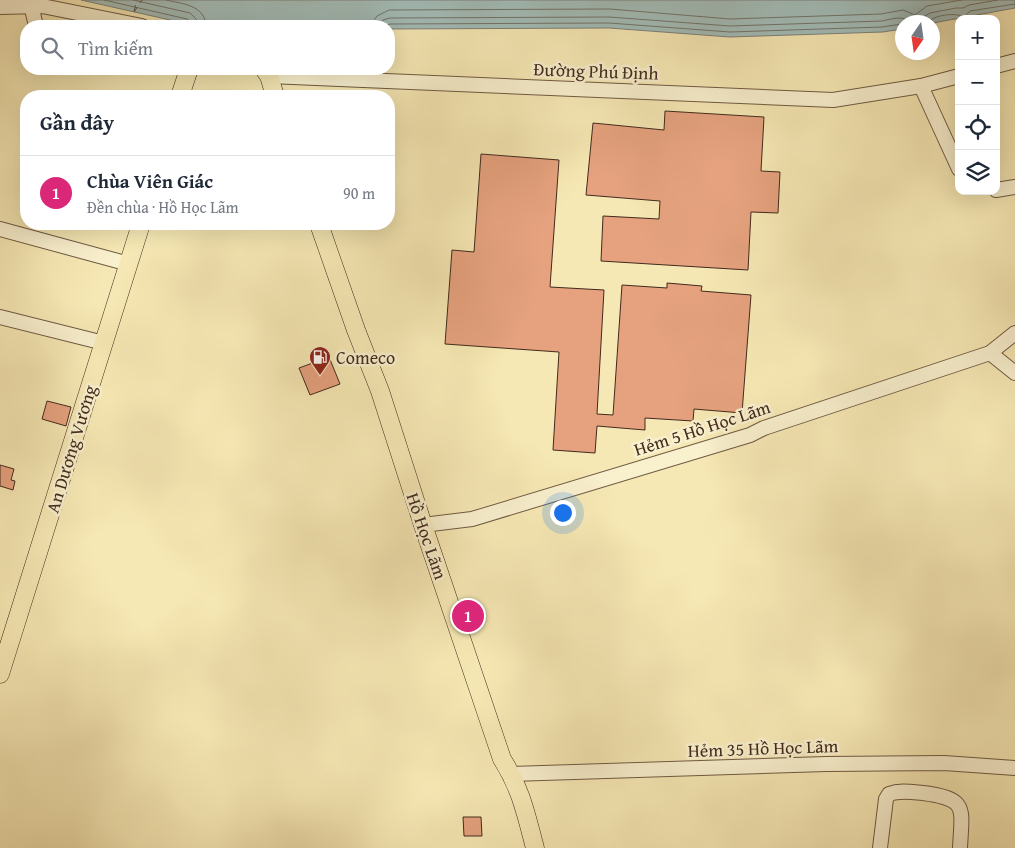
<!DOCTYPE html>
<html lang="vi">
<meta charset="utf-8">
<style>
body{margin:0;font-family:"Gentium Book Plus",serif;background:#f2f2f3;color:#1f2937}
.controls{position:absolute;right:15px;top:15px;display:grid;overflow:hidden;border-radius:10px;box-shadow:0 5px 20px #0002}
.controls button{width:45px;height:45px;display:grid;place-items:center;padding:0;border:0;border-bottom:1px solid #e0e1e3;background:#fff;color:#1f2937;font:25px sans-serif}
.compass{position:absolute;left:895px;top:15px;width:45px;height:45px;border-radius:50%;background:#fff;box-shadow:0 5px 20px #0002;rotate:193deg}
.you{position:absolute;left:562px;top:512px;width:18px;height:18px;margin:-12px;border:4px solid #fff;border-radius:50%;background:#1a73e8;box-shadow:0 0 0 8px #1a73e833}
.badge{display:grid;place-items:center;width:32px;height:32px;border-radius:50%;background:#db2777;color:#fff;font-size:16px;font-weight:700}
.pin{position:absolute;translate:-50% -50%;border:2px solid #fff;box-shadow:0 1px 5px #0006}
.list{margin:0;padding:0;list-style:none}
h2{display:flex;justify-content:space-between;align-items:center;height:65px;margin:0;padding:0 20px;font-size:21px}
h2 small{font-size:16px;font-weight:400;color:#747a83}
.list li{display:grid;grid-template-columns:32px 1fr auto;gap:15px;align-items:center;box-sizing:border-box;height:75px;padding:0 20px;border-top:1px solid #e0e1e3}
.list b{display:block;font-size:19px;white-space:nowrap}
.list p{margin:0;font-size:16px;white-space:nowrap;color:#747a83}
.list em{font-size:16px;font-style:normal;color:#747a83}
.icon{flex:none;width:28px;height:28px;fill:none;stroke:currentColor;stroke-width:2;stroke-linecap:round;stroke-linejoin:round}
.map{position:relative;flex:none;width:1015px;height:848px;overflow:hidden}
.search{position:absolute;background:#fff;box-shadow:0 5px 20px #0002;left:20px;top:20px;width:375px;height:55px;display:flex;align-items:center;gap:12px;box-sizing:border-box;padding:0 18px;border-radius:20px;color:#747a83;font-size:19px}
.panel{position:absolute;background:#fff;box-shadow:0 5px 20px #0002;left:20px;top:90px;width:375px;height:140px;border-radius:20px}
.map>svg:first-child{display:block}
.water{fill:#a3bdb9;stroke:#7c827b}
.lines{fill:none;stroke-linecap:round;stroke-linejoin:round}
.shore{stroke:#72746b;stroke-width:1}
.ferry{stroke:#5a4f44;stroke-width:1;stroke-dasharray:6 5;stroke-linecap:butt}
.building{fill:#e6a27f;stroke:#422a1d}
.minor-casing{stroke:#6f5a43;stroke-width:16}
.major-casing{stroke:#422a1d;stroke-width:19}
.minor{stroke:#f9f0ce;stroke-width:14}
.major{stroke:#f6e8b4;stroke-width:18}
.labels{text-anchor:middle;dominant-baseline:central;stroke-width:5;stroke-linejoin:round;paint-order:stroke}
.street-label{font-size:18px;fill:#422a1d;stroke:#f9f0ce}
.poi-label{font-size:18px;fill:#422a1d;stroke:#f9f0ce;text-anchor:start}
</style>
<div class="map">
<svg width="1015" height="848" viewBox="0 0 1015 848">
<rect width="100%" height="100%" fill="#f6e8b4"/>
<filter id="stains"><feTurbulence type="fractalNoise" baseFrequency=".004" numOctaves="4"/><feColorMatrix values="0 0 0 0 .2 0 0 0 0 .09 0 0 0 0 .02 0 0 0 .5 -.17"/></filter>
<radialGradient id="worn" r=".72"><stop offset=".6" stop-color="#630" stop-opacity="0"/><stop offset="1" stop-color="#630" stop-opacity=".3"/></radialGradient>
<path class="water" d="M81 0H1015V8L933 23 902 22V29L883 32 730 37 609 28 389 29V26H197Z"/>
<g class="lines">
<g class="shore">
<path d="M104 0 187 19 191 22 192 26"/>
<path d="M133 0 190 13 196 19 198 26"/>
<path d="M166 0C183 4 205 5 206 26"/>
<path d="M921 22 925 16 930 13 956 8H963L969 5 998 0"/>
<path d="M928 22C934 15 956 12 964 17L970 11 1015 4"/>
<path d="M370 26 377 16 389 10 610 9 730 19 881 14 903 10 915 15 927 6 962 0"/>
<path d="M378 26 383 20 390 18 609 17 730 26 882 21C892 19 902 15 911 22"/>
<path d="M385 26 390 24 609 23 730 32 882 27 902 24"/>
</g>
<g class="ferry">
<path d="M134 11 137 0"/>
<path d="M134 12 142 0"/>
</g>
</g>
<g class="building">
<path d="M665 111 764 117 761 171 780 172 778 213 751 212 748 270 601 261 603 216 659 219 660 201 586 195 593 123 664 130Z"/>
<path d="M481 154 559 160 550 287 604 290 597 414 613 415 622 285 667 288V283L702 286 701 291 751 295 742 413 694 409 693 421 645 418V430L597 426 595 453 553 450 559 352 445 344 452 250 474 252Z"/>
<path d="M329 357 340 384 310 395 299 368Z"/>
<path d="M47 401 71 407 66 426 42 419Z"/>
<path d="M0 465 14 469 11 480 15 481 13 490 0 486Z"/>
<path d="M463 817H481L482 836H464Z"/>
</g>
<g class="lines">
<g class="minor-casing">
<g id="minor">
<path d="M31 5 36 26"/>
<path d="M0 7 42 6 142 26"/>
<path d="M996 66 1015 61"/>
<path d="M269 76 833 100 921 86 959 76"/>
<path d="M921 86 959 169"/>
<path d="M996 190 1015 187"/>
<path d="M0 229 129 264"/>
<path d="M0 317 104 343"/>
<path d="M990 353 1015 373"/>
<path d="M423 525 472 519 750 435 764 428 990 353 1015 333"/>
<path d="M511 774 826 764 944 763 1015 768"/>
<path d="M880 848 886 799 889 794C900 790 911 792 923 793 968 799 962 807 960 848"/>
</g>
</g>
<g class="major-casing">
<g id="major">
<path d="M264 69 269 76 275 96"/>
<path d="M180 96 189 69"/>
<path d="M319 224 356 330 380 391 423 525 502 759C521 789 526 814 535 848"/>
<path d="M0 674 141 224"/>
</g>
</g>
<use href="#minor" class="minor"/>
<use href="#major" class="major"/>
</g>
<defs>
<g id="fuel-pin" transform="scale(1.125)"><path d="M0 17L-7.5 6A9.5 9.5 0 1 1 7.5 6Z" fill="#8f2418" stroke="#f9f0ce"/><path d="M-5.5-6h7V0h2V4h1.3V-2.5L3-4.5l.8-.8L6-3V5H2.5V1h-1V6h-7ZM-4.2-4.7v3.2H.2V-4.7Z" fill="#fff"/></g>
</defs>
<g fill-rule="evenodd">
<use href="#fuel-pin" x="320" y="357"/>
</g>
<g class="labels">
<g class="street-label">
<text transform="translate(596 71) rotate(2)">Đường Phú Định</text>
<text transform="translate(702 428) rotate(-18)">Hẻm 5 Hồ Học Lãm</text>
<text transform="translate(71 449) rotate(-73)">An Dương Vương</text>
<text transform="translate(427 536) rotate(71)">Hồ Học Lãm</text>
<text transform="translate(763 748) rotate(-2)">Hẻm 35 Hồ Học Lãm</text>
</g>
<g class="poi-label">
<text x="336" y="357">Comeco</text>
</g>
</g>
<rect width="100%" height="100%" filter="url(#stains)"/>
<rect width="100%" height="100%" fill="url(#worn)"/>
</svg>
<div class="controls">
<button>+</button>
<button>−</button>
<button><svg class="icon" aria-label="locate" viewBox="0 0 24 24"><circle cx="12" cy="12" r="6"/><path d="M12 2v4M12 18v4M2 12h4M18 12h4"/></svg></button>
<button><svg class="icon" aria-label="layers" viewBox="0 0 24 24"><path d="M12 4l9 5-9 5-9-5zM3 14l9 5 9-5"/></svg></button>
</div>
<svg class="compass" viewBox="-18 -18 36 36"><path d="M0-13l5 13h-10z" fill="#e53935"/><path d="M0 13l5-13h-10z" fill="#747a83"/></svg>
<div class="you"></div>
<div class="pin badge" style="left:468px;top:616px">1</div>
<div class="search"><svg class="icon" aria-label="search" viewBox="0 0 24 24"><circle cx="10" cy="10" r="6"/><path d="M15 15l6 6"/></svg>Tìm kiếm</div>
<section class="panel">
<h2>Gần đây<small></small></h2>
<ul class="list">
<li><span class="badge">1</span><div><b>Chùa Viên Giác</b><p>Đền chùa · Hồ Học Lãm</p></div><em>90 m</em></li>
</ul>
</section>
</div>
